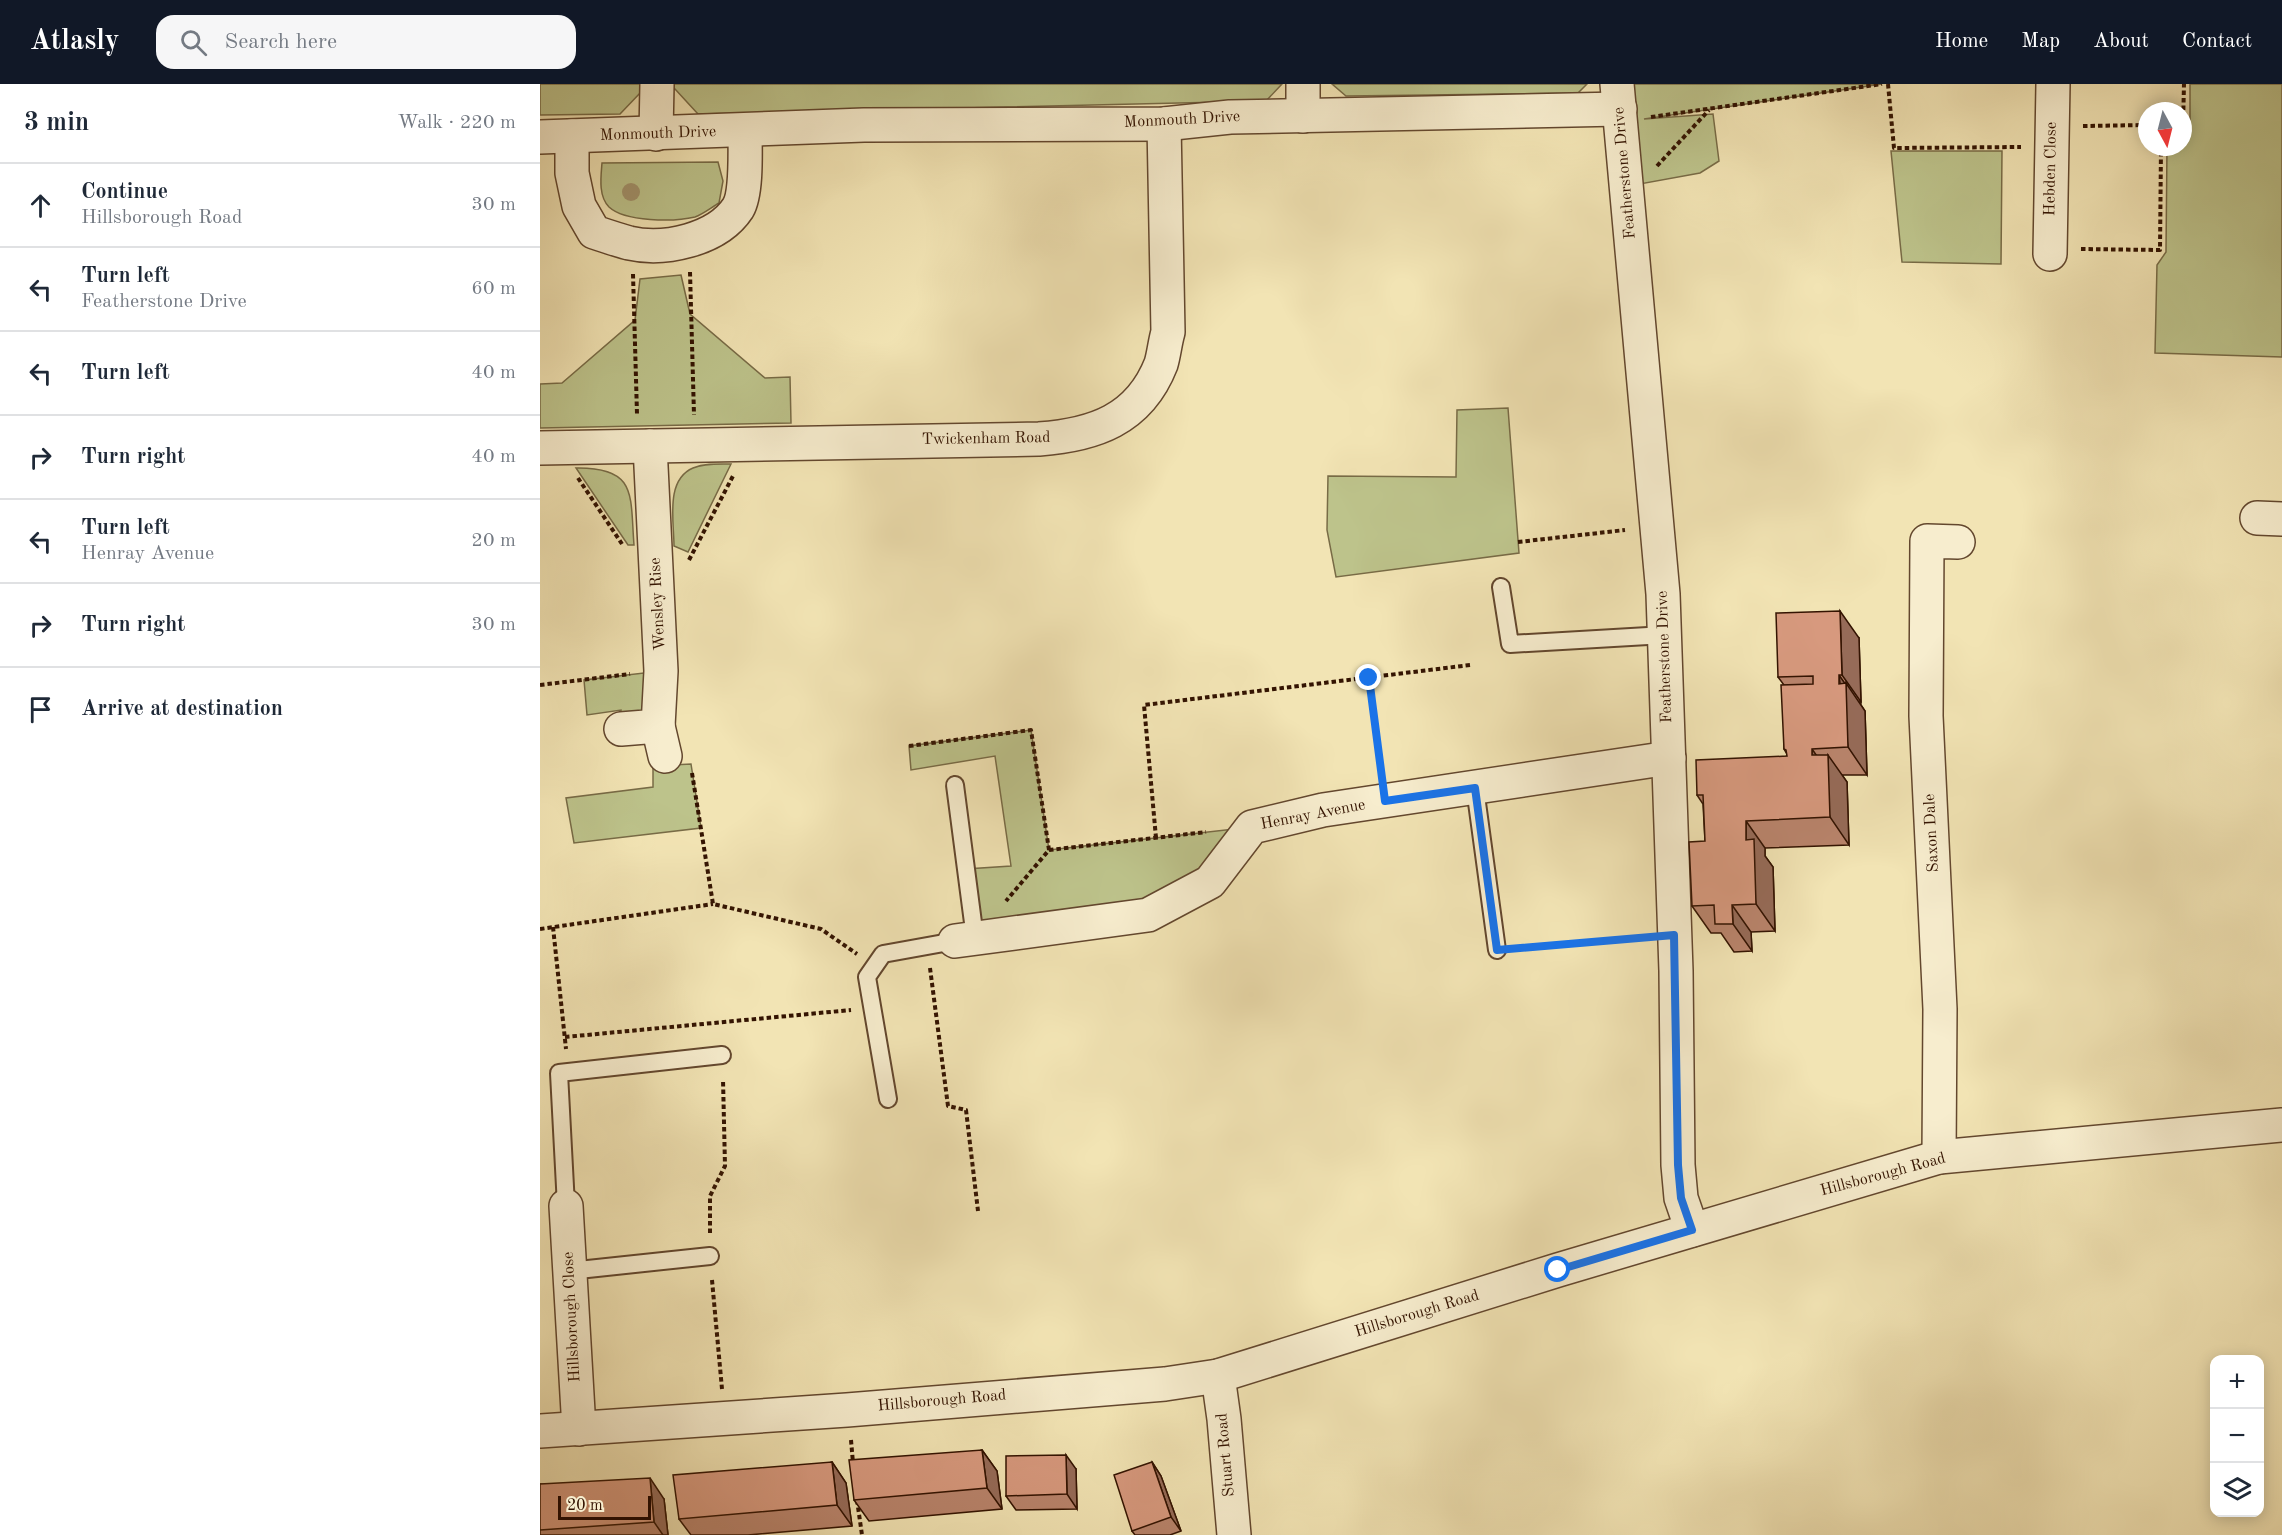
<!DOCTYPE html>
<meta charset="utf-8">
<style>
body{margin:0;font-family:"Old Standard TT",serif;background:#f6f6f7;color:#1f2937}
.controls{position:absolute;right:18px;bottom:18px;display:grid;overflow:hidden;border-radius:12px;box-shadow:0 3px 15px #0003}
.controls button{width:54px;height:54px;display:grid;place-items:center;padding:0;border:0;border-bottom:2px solid #e0e1e3;background:#fff;color:#1f2937;font:30px sans-serif}
.compass{position:absolute;left:1598px;top:18px;width:54px;height:54px;border-radius:50%;background:#fff;box-shadow:0 3px 15px #0003;rotate:173deg}
.scale{position:absolute;left:18px;bottom:15px;width:93px;box-sizing:border-box;padding-left:6px;border:3px solid #331301;border-top:0;font-size:16px;line-height:21px;white-space:nowrap;color:#331301;-webkit-text-stroke:4px #f7edce;paint-order:stroke}
.stop{position:absolute;width:18px;height:18px;margin:-14px;border:4px solid #1a73e8;border-radius:50%;background:#fff}
.stop.end{background:#1a73e8;border-color:#fff;box-shadow:0 2px 6px #0008}
.list{margin:0;padding:0;list-style:none}
h2{display:flex;justify-content:space-between;align-items:center;height:78px;margin:0;padding:0 24px;font-size:26px}
h2 small{font-size:20px;font-weight:400;color:#747a83}
.list li{display:grid;grid-template-columns:39px 1fr auto;gap:18px;align-items:center;box-sizing:border-box;height:84px;padding:0 24px;border-top:2px solid #e0e1e3}
.list b{display:block;font-size:22px;white-space:nowrap}
.list p{margin:0;font-size:20px;white-space:nowrap;color:#747a83}
.list em{font-size:20px;font-style:normal;color:#747a83}
.icon{flex:none;width:33px;height:33px;fill:none;stroke:currentColor;stroke-width:2;stroke-linecap:round;stroke-linejoin:round}
.map{position:relative;flex:none;width:1742px;height:1451px;overflow:hidden}
header{display:flex;align-items:center;gap:36px;box-sizing:border-box;height:84px;padding:0 30px;background:#111827;color:#fff}
header strong{font-size:28px}
nav{display:flex;gap:33px;margin-inline-start:auto;font-size:21px}
.search{width:420px;height:54px;background:#f6f6f7;display:flex;align-items:center;gap:15px;box-sizing:border-box;padding:0 21px;border-radius:18px;color:#747a83;font-size:22px}
main{display:flex}
aside{flex:1;background:#fff}
.map>svg:first-child{display:block}
.green{fill:#bdc38b;stroke:#786b46;stroke-width:1.5}
.lines{fill:none;stroke-linecap:round;stroke-linejoin:round}
.service-casing{stroke:#63472e;stroke-width:20}
.minor-casing{stroke:#63472e;stroke-width:36}
.tertiary-casing{stroke:#63472e;stroke-width:36}
.path{stroke:#331301;stroke-width:4;stroke-dasharray:4.5 3;stroke-linecap:butt}
.service{stroke:#f7edce;stroke-width:16}
.minor{stroke:#f7edce;stroke-width:33}
.tertiary{stroke:#f7edce;stroke-width:33}
.tree{fill:#a3936c}
.wall{fill:#b9846c;stroke:#331301;stroke-width:1.5}
.shaded-wall{fill:#966b58;stroke:#331301;stroke-width:1.5}
.building{fill:#d7997e;stroke:#331301;stroke-width:1.5}
.route{stroke:#1a73e8;stroke-width:8}
.labels{text-anchor:middle;dominant-baseline:central;stroke-width:4.5;stroke-linejoin:round;paint-order:stroke}
.street-label{font-size:16px;fill:#331301;stroke:#f7edce}
</style>
<header>
<strong>Atlasly</strong>
<div class="search"><svg class="icon" aria-label="search" viewBox="0 0 24 24"><circle cx="10" cy="10" r="6"/><path d="M15 15l6 6"/></svg>Search here</div>
<nav><a>Home</a><a>Map</a><a>About</a><a>Contact</a></nav>
</header>
<main>
<aside>
<h2>3 min<small>Walk · 220 m</small></h2>
<ul class="list">
<li><svg class="icon" aria-label="ahead" viewBox="0 0 24 24"><path d="M12 20V5M6 11l6-6 6 6"/></svg><div><b>Continue</b><p>Hillsborough Road</p></div><em>30 m</em></li>
<li><svg class="icon" aria-label="left" viewBox="0 0 24 24"><path d="M17 20v-9H6M10 6l-5 5 5 5"/></svg><div><b>Turn left</b><p>Featherstone Drive</p></div><em>60 m</em></li>
<li><svg class="icon" aria-label="left" viewBox="0 0 24 24"><path d="M17 20v-9H6M10 6l-5 5 5 5"/></svg><div><b>Turn left</b></div><em>40 m</em></li>
<li><svg class="icon" aria-label="right" viewBox="0 0 24 24"><path d="M7 20v-9h11M14 6l5 5-5 5"/></svg><div><b>Turn right</b></div><em>40 m</em></li>
<li><svg class="icon" aria-label="left" viewBox="0 0 24 24"><path d="M17 20v-9H6M10 6l-5 5 5 5"/></svg><div><b>Turn left</b><p>Henray Avenue</p></div><em>20 m</em></li>
<li><svg class="icon" aria-label="right" viewBox="0 0 24 24"><path d="M7 20v-9h11M14 6l5 5-5 5"/></svg><div><b>Turn right</b></div><em>30 m</em></li>
<li><svg class="icon" aria-label="arrive" viewBox="0 0 24 24"><path d="M6 21V4h12l-3 4 3 4H6"/></svg><div><b>Arrive at destination</b></div></li>
</ul>
</aside>
<div class="map">
<svg width="1742" height="1451" viewBox="0 0 1742 1451">
<rect width="100%" height="100%" fill="#f2e4b4"/>
<filter id="stains"><feTurbulence type="fractalNoise" baseFrequency=".00333" numOctaves="4"/><feColorMatrix values="0 0 0 0 .2 0 0 0 0 .09 0 0 0 0 .02 0 0 0 .5 -.17"/></filter>
<radialGradient id="worn" r=".72"><stop offset=".6" stop-color="#630" stop-opacity="0"/><stop offset="1" stop-color="#630" stop-opacity=".3"/></radialGradient>
<g class="green">
<path d="M0 0H742L726 17 158 30 135 5 102 7 80 30 0 31Z"/>
<path d="M792 0H1047L1038 9 806 12Z"/>
<path d="M1077 0H1342L1104 35 1173 30 1179 77 1160 89 1100 100Z"/>
<path d="M1650 0H1742V273L1615 269 1617 181 1626 168 1627 63H1643V46H1650Z"/>
<path d="M1351 67H1462L1461 180 1362 178Z"/>
<path d="M178 78 183 97 179 119C172 123 163 130 155 133 134 138 85 138 69 123 58 112 61 92 62 79Z"/>
<path d="M141 191 150 230 225 294 250 293 251 339 0 344V300L22 299 95 236 100 195Z"/>
<path d="M968 324 979 469 796 493 787 446 788 392 916 393 917 326Z"/>
<path d="M191 380 148 468 134 462C134 437 125 396 153 384 165 379 179 380 191 380Z"/>
<path d="M36 384C98 383 90 412 94 461H88Z"/>
<path d="M121 587 118 642 81 645V626L47 631 44 596Z"/>
<path d="M491 646 509 766 712 743 608 831 435 854 426 785 471 782 455 672 371 686 369 662Z"/>
<path d="M151 680 161 744 34 759 26 714 113 703V682Z"/>
</g>
<g class="lines">
<g class="service-casing">
<g id="service">
<path d="M961 503 970 560 1125 551"/>
<path d="M415 701 435 854"/>
<path d="M935 704 957 866"/>
<path d="M348 1015 327 893 343 870 415 857"/>
<path d="M26 1122 19 989 182 971"/>
<path d="M29 1187 170 1172"/>
</g>
</g>
<g class="minor-casing">
<g id="minor">
<path d="M763 0V32"/>
<path d="M1077 0 1123 510 1136 887 1138 1081 1141 1114 1152 1146"/>
<path d="M116 50 117 0"/>
<path d="M32 52V89L39 122 54 148C66 152 78 156 89 159 124 167 177 156 198 124 207 109 205 65 205 47"/>
<path d="M0 53 324 41 624 40 690 33 1080 25"/>
<path d="M1510 170 1513 0"/>
<path d="M0 364 499 355C554 351 599 336 621 280 624 270 625 258 628 248L624 40"/>
<path d="M1717 434 1742 435"/>
<path d="M118 642 125 672"/>
<path d="M81 645 118 642 121 587 110 362"/>
<path d="M415 857 608 831 670 798 712 743 783 726 1129 674"/>
<path d="M1399 1073 1400 925 1386 632 1387 457 1418 458"/>
<path d="M26 1122 39 1345"/>
<path d="M678 1292 684 1335 694 1451"/>
</g>
</g>
<g class="tertiary-casing">
<path id="tertiary" d="M0 1347 307 1326 625 1300 678 1292 1018 1186 1399 1073 1742 1041"/>
</g>
<g class="path">
<path d="M1348 0 1354 64 1481 63"/>
<path d="M1111 33 1342 0"/>
<path d="M1643 41 1644 0"/>
<path d="M1543 42 1607 41"/>
<path d="M1117 82 1169 26"/>
<path d="M1541 165 1620 166 1621 63"/>
<path d="M150 188 154 331"/>
<path d="M93 190 97 330"/>
<path d="M38 394 82 460"/>
<path d="M978 458 1085 446"/>
<path d="M149 476 193 392"/>
<path d="M829 594 841 685"/>
<path d="M0 601 90 590"/>
<path d="M369 662 491 646 509 766 466 817"/>
<path d="M152 689 173 820 281 845 317 870"/>
<path d="M616 754 604 621 930 581"/>
<path d="M509 766 666 748"/>
<path d="M13 843 26 965"/>
<path d="M0 845 173 820"/>
<path d="M980 864 1104 854"/>
<path d="M390 884 408 1022 426 1026 438 1127"/>
<path d="M25 953 311 926"/>
<path d="M170 1149V1112L185 1082 183 995"/>
<path d="M172 1196 182 1305"/>
<path d="M311 1356 313 1379"/>
<path d="M317 1416 322 1451"/>
</g>
<use href="#service" class="service"/>
<use href="#minor" class="minor"/>
<use href="#tertiary" class="tertiary"/>
</g>
<circle class="tree" cx="91" cy="108" r="9"/>
<g class="wall">
<path d="M1319 554 1321 618H1319L1325 627 1327 691H1302L1307 698 1309 761 1225 764V772L1233 783 1235 847 1211 848 1212 867 1194 868 1181 849H1171L1152 822 1165 757 1163 720 1157 711 1247 672V670L1244 665V601L1238 593Z"/>
<path d="M442 1366 457 1387 462 1425 329 1437 314 1416Z"/>
<path d="M292 1378 306 1399 312 1442 208 1451H151L139 1435Z"/>
<path d="M612 1378 621 1392 641 1447 630 1451H595L592 1447Z"/>
<path d="M536 1385 537 1425 476 1426 466 1412Z"/>
<path d="M0 1400 124 1415 128 1451H0Z"/>
</g>
<g class="shaded-wall">
<path d="M1300 527 1319 554 1321 618 1302 591Z"/>
<path d="M1299 591 1306 601V599L1325 627 1327 691 1308 663Z"/>
<path d="M1272 665 1288 688V671L1307 698 1309 761 1290 733 1272 671Z"/>
<path d="M1206 737 1225 764V772L1233 783 1235 847 1216 820 1206 756Z"/>
<path d="M1192 821 1211 848 1212 867 1193 840Z"/>
<path d="M442 1366 457 1387 462 1425 447 1404Z"/>
<path d="M526 1371 536 1385 537 1425 527 1410Z"/>
<path d="M292 1378 306 1399 312 1442 297 1421Z"/>
<path d="M612 1378 621 1392 641 1447 631 1433Z"/>
<path d="M110 1394 124 1415 128 1451H123L114 1438Z"/>
</g>
<g class="building">
<path d="M1300 527 1302 591H1299V600L1306 599 1308 663 1272 665V671H1288L1290 733 1206 737V756L1214 755 1216 820 1192 821 1193 840H1175L1174 821 1152 822 1149 758 1165 757 1163 711H1157L1156 676 1247 672 1246 666 1244 665 1241 601 1273 600V592L1238 593 1236 529Z"/>
<path d="M442 1366 447 1404 314 1416 309 1376Z"/>
<path d="M526 1371 527 1410 466 1412V1372Z"/>
<path d="M292 1378 297 1421 139 1435 133 1391Z"/>
<path d="M612 1378 631 1433 592 1447 574 1391Z"/>
<path d="M110 1394 114 1438 0 1446V1400Z"/>
</g>
<g class="lines">
<path class="route" d="M829 594 845 717 935 704 957 866 1134 851 1138 1081 1141 1114 1152 1146 1018 1186"/>
</g>
<g class="labels">
<g class="street-label">
<text transform="translate(642 36) rotate(-3)">Monmouth Drive</text>
<text transform="translate(118 50) rotate(-2)">Monmouth Drive</text>
<text transform="translate(1511 85) rotate(-89)">Hebden Close</text>
<text transform="translate(1085 89) rotate(-95)">Featherstone Drive</text>
<text transform="translate(446 355) rotate(-1)">Twickenham Road</text>
<text transform="translate(118 520) rotate(-93)">Wensley Rise</text>
<text transform="translate(1125 573) rotate(-92)">Featherstone Drive</text>
<text transform="translate(773 731) rotate(-11)">Henray Avenue</text>
<text transform="translate(1392 749) rotate(-93)">Saxon Dale</text>
<text transform="translate(1343 1091) rotate(-15)">Hillsborough Road</text>
<text transform="translate(877 1230) rotate(-17)">Hillsborough Road</text>
<text transform="translate(32 1233) rotate(-93)">Hillsborough Close</text>
<text transform="translate(402 1317) rotate(-5)">Hillsborough Road</text>
<text transform="translate(686 1371) rotate(-95)">Stuart Road</text>
</g>
</g>
<rect width="100%" height="100%" filter="url(#stains)"/>
<rect width="100%" height="100%" fill="url(#worn)"/>
</svg>
<div class="controls">
<button>+</button>
<button>−</button>
<button><svg class="icon" aria-label="layers" viewBox="0 0 24 24"><path d="M12 4l9 5-9 5-9-5zM3 14l9 5 9-5"/></svg></button>
</div>
<svg class="compass" viewBox="-18 -18 36 36"><path d="M0-13l5 13h-10z" fill="#e53935"/><path d="M0 13l5-13h-10z" fill="#747a83"/></svg>
<div class="scale">20 m</div>
<div class="stop" style="left:1018px;top:1186px"></div>
<div class="stop end" style="left:829px;top:594px"></div>
</div>
</main>
